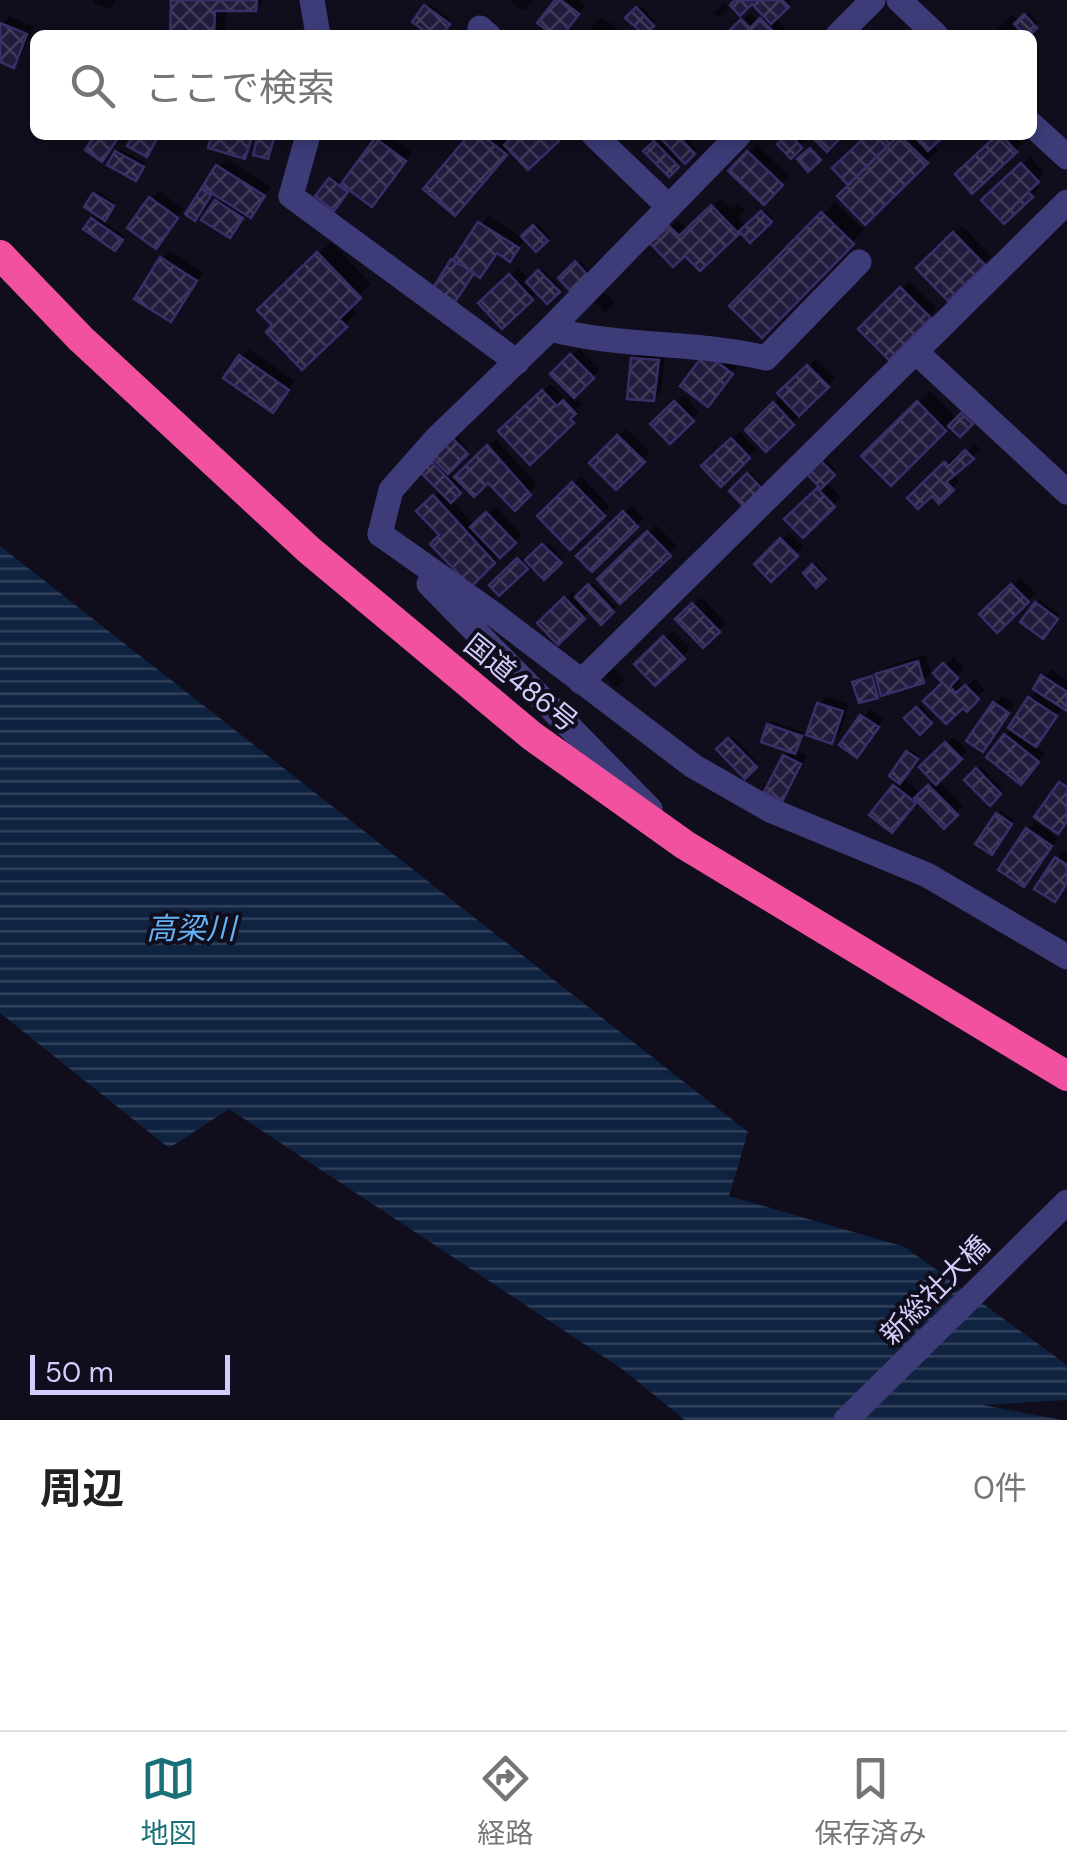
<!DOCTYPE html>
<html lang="ja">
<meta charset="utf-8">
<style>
body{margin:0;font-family:"DM Sans","Noto Sans JP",sans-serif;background:#f2f2f2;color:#222}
.scale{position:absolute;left:30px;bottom:25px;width:200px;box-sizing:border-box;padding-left:10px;border:5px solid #d2cdfb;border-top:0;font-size:28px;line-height:35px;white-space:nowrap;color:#d2cdfb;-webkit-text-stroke:8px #100d1d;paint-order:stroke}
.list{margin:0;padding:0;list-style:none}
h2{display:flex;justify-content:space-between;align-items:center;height:130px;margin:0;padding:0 40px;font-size:42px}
h2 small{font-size:32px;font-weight:400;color:#767676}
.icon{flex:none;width:55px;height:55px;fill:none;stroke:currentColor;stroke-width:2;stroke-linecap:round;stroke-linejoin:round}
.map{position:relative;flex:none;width:1067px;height:1420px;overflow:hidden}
.search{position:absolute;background:#fff;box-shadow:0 5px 15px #0003;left:30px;right:30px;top:30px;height:110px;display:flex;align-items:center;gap:25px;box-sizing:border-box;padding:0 35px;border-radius:15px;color:#767676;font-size:38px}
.sheet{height:310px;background:#fff}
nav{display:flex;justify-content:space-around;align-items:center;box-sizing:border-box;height:140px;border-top:2px solid #e0e0e0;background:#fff;font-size:28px;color:#767676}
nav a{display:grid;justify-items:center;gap:5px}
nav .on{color:#1a7079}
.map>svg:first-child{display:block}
.water{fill:url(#water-rules)}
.shadow{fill:#0007}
.building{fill:url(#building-cross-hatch);stroke:#392e67;stroke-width:2.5}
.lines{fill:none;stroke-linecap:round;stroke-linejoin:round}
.minor{stroke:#3d3c79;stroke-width:25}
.highway{stroke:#f251a0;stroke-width:30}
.labels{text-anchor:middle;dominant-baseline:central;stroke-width:8;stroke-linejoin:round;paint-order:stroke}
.street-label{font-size:28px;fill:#d2cdfb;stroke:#100d1d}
.water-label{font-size:30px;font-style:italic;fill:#63b2f3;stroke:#100d1d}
</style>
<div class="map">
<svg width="1067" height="1420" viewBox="0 0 1067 1420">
<defs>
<pattern id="water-rules" width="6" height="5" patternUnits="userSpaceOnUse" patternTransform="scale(2.5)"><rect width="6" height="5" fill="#0f223f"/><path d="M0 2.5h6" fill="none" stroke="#31415c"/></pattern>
<pattern id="building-cross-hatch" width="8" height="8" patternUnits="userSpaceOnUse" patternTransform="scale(2.5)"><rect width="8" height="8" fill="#211b3c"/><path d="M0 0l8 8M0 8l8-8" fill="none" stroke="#403b59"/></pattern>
</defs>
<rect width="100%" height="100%" fill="#100d1d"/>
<path class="water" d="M0 546 748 1132 729 1196 905 1247 1067 1365V1400L983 1405 1062 1420H685L622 1369 229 1109 169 1148 0 1013Z"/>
<g class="shadow">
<path d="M94 0H116L110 9 93 3Z"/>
<path d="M173 0H264L255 9 226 8 225 35H173Z"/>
<path d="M509 0H533L523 11Z"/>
<path d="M558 0H579L585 5 561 35H558Z"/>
<path d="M739 0H792L774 17 787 30 781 35H728L750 13 759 22 766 15 752 1Z"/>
<path d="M725 3 729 8 719 18 714 13Z"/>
<path d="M429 4 451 20 440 35H434L415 21Z"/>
<path d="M641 6 655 21 643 33 628 18Z"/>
<path d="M1029 13 1038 23 1028 34 991 35 1012 14 1020 22Z"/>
<path d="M9 16 33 26 21 57 13 65 0 60V27Z"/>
<path d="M601 17 619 30 615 35H585Z"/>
<path d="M288 29 303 35H283Z"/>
<path d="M382 135H388L412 152 380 196 350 187 337 204 318 196 334 177 344 184Z"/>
<path d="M472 135H508L513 139 518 135H561L528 166 511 148 467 201Z"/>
<path d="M661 135H683L697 149 685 160Z"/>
<path d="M790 135H808L791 155Z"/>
<path d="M903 135H942L933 144 938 150 865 221 840 196Z"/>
<path d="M1000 135H1015L1023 143 973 190Z"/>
<path d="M658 140 680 162 669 174 647 151Z"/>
<path d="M757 145 789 176 764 202 731 170Z"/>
<path d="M120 149 145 163 139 175 117 152Z"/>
<path d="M1030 157 1045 173 1034 183 1039 188 1004 221 985 200Z"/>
<path d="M226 159 271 187 258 207 250 215 246 213 229 235 217 201 221 197 212 191 197 214 188 213Z"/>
<path d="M98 191 115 203 102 221 124 236 118 245 87 228 99 214 95 194Z"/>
<path d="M159 191 184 209 163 238 151 199Z"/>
<path d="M721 199 731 210 738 203 745 211 738 217 747 227 765 210 773 218 750 239 740 229 700 268 685 252 654 243 678 220 689 231Z"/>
<path d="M835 202 864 230 762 334 733 306Z"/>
<path d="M488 216 522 238 537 224 549 236 536 249 526 238 510 258 498 251 475 271 455 299 437 287Z"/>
<path d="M962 226 991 256 948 298 919 268Z"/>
<path d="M331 242 371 284 349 305 357 313 302 366 276 325 261 310Z"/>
<path d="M170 251 203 272 171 319 162 259Z"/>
<path d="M580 260 591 273 573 290 561 278Z"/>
<path d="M518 268 530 282 543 269 561 287 547 301 538 291 502 325 481 304Z"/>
<path d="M909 281 937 309 889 356 861 329Z"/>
<path d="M604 292 615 303 605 312 595 302Z"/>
<path d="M715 347 738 365 715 396Z"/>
<path d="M579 348 600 369 573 396 582 405 576 410 579 414 530 461 502 431 551 384 567 400 573 394 553 374Z"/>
<path d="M248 349 295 381 280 402 241 357Z"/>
<path d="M641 351 665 353 661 391 654 399 634 359Z"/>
<path d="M816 359 835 378 766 449 748 430Z"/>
<path d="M930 391 958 420 966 412 974 420 960 434 950 424 891 482 865 456Z"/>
<path d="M683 395 699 412 670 441 654 424Z"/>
<path d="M626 429 650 452 616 487 592 463Z"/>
<path d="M740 432 756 449 721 483 704 466Z"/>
<path d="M456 436 469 450 447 472 455 480 496 439 537 485 515 507 488 480 465 485 451 499 475 526 495 506 522 534 471 583 442 535 420 511 441 490 425 473Z"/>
<path d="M975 444 980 449 954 475 959 481 939 500 932 492 910 498 954 456 958 460Z"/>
<path d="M826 459 836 470 825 481 841 497 803 535 788 519 822 486 811 474Z"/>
<path d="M751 472 764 486 745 504 732 491Z"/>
<path d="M581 476 610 507 570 546 541 516Z"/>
<path d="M632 505 644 518 592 568 580 556Z"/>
<path d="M656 525 677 546 621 601 600 579Z"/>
<path d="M789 533 804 547 771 578 757 564Z"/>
<path d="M547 542 563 558 544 576 531 562 499 592 492 585 522 557 527 562Z"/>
<path d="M816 563 827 574 816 584 806 573Z"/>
<path d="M1021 578 1035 593 997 629 983 614Z"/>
<path d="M593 583 616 607 601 621 590 610 558 641 540 623 573 591 579 597Z"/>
<path d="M701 597 726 623 703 645 679 619Z"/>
<path d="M1040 600 1059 614 1046 633 1037 604Z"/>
<path d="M673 631 690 649 656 683 638 664Z"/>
<path d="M925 655 931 673 923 680 882 690 877 696 855 682 875 674V677L886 667Z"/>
<path d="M953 657 964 669 956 677 965 688 975 679 985 690 967 708 936 674Z"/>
<path d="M611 666 625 680 616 688 603 674Z"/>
<path d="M1051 669 1067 680V708L1064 706 1034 745 1045 753 1028 774 1006 736Z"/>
<path d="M827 696 849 704 840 733 832 741 819 704Z"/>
<path d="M1002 696 1015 704 982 749 995 703Z"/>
<path d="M921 705 933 719 921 731 908 718Z"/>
<path d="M870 709 884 719 864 747 842 745Z"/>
<path d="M772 722 803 732 795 750 807 756 790 791 782 798 785 756 792 750 769 725Z"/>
<path d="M733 737 758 763 745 775 720 749Z"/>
<path d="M954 737 967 750 938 779 963 806 944 825 918 798 899 822 872 814 901 781 911 750 919 755 902 778 922 794 936 781 930 760Z"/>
<path d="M981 767 1003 790 990 802 968 780Z"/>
<path d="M1001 811 1014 820 994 849 998 814Z"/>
<path d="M1036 822 1058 838 1024 884 1028 830Z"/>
<path d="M1064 851 1067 853V883L1054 899 1057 859Z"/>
</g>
<g class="building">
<path d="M171 0H257L256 11H215L214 35H170Z"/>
<path d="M555 0H561L579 14 563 35H554L537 23Z"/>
<path d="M735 0H782L789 7 771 24 752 4 740 16 730 5Z"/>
<path d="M424 5 450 24 442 35H430L412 22Z"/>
<path d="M636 7 654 26 645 35 625 18Z"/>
<path d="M1024 14 1037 28 1030 35H1025L1014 24Z"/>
<path d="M760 18 777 35H725L741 19 750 28Z"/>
<path d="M0 23 27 34 14 68 0 62Z"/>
<path d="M95 135H120L102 162 85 150Z"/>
<path d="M134 135H159L147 157 127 146Z"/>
<path d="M212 135H235L251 140 245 159 208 148Z"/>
<path d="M258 135H275L268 159 253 155Z"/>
<path d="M469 135H482L507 155 455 216 423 189Z"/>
<path d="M515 135H553L559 141 528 170 504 145Z"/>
<path d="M658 135H677L695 154 685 164Z"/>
<path d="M787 135H791L802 148 791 159 777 144Z"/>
<path d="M814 135H843L827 152 812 137Z"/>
<path d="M867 135H881L890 144 848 185 832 168Z"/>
<path d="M899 135 928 163 865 225 837 196Z"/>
<path d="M913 135H945L928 151Z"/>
<path d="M997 135H1001L1017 152 972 194 955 174Z"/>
<path d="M375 138 406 161 372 207 341 184Z"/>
<path d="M654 141 679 167 669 177 643 151Z"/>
<path d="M810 148 821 160 808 172 797 159Z"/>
<path d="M115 151 144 167 136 181 107 165Z"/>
<path d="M747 151 783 185 764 205 728 171Z"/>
<path d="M1021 163 1039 182 1028 192 1033 197 1004 224 981 200Z"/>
<path d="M216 165 265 196 251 218 202 187Z"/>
<path d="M329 178 348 192 334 211 315 196Z"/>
<path d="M201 189 211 195 195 221 185 214Z"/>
<path d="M93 193 114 206 105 221 84 207Z"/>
<path d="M149 197 178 218 156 249 127 228Z"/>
<path d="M215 200 243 218 230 238 201 220Z"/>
<path d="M711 205 739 234 700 271 685 256 673 267 650 243 669 226 679 236Z"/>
<path d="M761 211 772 222 750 243 739 231Z"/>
<path d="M821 212 854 244 762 338 729 306Z"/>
<path d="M91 218 123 240 115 251 83 229Z"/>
<path d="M478 222 519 248 510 262 497 253 480 278 453 260Z"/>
<path d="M533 225 548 241 536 252 521 236Z"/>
<path d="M953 232 985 265 948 301 916 268Z"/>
<path d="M317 252 361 298 339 319 347 327 302 370 266 332 272 325 257 310Z"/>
<path d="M160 257 197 281 171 322 134 299Z"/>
<path d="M451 259 474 273 455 302 433 288Z"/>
<path d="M575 261 590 278 573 294 558 278Z"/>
<path d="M538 270 560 292 547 304 526 282Z"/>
<path d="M509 274 533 300 502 329 478 303Z"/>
<path d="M900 287 931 318 889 360 858 329Z"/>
<path d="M705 353 733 374 708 407 680 386Z"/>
<path d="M570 354 594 378 574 398 550 374Z"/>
<path d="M239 355 289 390 273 413 223 378Z"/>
<path d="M631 358 659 360 654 401 627 399Z"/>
<path d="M807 365 829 387 799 416 777 393Z"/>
<path d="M542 390 557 406 563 400 576 414 570 419 574 423 530 465 498 431Z"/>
<path d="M674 401 694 421 670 444 650 424Z"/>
<path d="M917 401 946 431 891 486 861 456Z"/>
<path d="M773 402 794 425 766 452 745 430Z"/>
<path d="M961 413 973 424 960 437 948 426Z"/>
<path d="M617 435 645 462 616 490 589 463Z"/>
<path d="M451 437 468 454 448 474 431 457Z"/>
<path d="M731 438 750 458 721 487 701 466Z"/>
<path d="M487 445 531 495 515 511 488 483 474 497 454 477Z"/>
<path d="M965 450 974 459 946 482 954 490 939 504 932 496 918 509 907 498 944 462 949 466Z"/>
<path d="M821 461 835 475 821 489 807 474Z"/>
<path d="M432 462 461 493 451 503 421 473Z"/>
<path d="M747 473 763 490 745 508 729 491Z"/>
<path d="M572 482 605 516 570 550 537 516Z"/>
<path d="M817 488 835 507 803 538 784 519Z"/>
<path d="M433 495 495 563 471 587 430 544 439 535 416 511Z"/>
<path d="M623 511 638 527 592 572 576 556Z"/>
<path d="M486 512 516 543 500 558 470 527Z"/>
<path d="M647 531 671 556 620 604 597 579Z"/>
<path d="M780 538 798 556 771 582 754 564Z"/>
<path d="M542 544 562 563 544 580 525 560Z"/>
<path d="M517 558 528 569 499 596 489 585Z"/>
<path d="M812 564 826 579 816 588 803 573Z"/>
<path d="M588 584 614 612 601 625 575 597Z"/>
<path d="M1011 584 1029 602 997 633 979 614Z"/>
<path d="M564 597 585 619 558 645 537 623Z"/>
<path d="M1035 602 1058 619 1043 639 1020 622Z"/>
<path d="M692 603 720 632 703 648 675 619Z"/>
<path d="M663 636 685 659 655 686 634 664Z"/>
<path d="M918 661 924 683 881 696 875 674Z"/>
<path d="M943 663 958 678 950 687 956 693 965 685 979 699 967 712 963 708 946 724 923 701 942 683 933 673Z"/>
<path d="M1041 675 1067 692V711L1033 689Z"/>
<path d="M872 676 878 698 859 703 852 682Z"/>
<path d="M1028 697 1057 716 1036 747 1008 728Z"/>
<path d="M993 702 1009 713 983 752 966 741Z"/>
<path d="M817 703 843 711 832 744 806 735Z"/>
<path d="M916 707 932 723 920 735 904 718Z"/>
<path d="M860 715 879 727 857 758 839 745Z"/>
<path d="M767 724 802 736 795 754 761 742Z"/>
<path d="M1004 734 1039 762 1021 785 986 757Z"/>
<path d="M728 738 757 767 745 779 716 749Z"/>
<path d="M945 742 962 759 936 785 919 767Z"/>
<path d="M906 751 918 759 900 784 889 776Z"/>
<path d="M783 755 801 764 782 802 764 792Z"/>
<path d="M976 768 1001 794 990 806 964 780Z"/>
<path d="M1059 782 1067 787V822L1058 834 1034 817Z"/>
<path d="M893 785 916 803 892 833 869 815Z"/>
<path d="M928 785 958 815 944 829 914 798Z"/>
<path d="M996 813 1012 824 992 855 975 844Z"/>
<path d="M1026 828 1052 846 1024 887 998 870Z"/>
<path d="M1055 857 1067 865V883L1055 902 1034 889Z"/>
</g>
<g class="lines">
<g class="minor">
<path d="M312 0 318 35"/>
<path d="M899 0 936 35"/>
<path d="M480 28 488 35"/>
<path d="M838 35 873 0"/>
<path d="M1032 125 1067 157"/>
<path d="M308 135 291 196 517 362"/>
<path d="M594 135 669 207"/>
<path d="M550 329C622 348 694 341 766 358L859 262"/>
<path d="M916 352 1067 492"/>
<path d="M380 534 492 613 693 766 770 810 927 875 1067 957"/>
<path d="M380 534 391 490 436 439 550 329 739 135"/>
<path d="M429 584 650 809"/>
<path d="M581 682 1067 202"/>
<path d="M846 1420 1067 1202"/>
</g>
<path class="highway" d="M0 255 81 339 309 550 532 736 685 845 1067 1076"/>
</g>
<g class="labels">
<g class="street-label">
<text transform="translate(521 683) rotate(39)">国道486号</text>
<text transform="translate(935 1290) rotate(-45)">新総社大橋</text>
</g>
<g class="water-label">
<text x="191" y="928">高梁川</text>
</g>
</g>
</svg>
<div class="scale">50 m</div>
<div class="search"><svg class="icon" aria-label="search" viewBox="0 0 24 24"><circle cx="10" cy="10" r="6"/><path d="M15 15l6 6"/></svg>ここで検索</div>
</div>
<section class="sheet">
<h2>周辺<small>0件</small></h2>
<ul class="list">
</ul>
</section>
<nav>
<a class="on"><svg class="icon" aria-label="map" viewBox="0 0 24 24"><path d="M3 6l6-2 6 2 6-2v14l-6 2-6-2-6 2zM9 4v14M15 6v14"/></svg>地図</a>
<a><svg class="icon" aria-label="directions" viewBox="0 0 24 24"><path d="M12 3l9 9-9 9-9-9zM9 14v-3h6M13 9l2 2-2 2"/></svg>経路</a>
<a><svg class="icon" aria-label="saved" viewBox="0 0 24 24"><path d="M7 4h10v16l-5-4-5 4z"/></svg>保存済み</a>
</nav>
